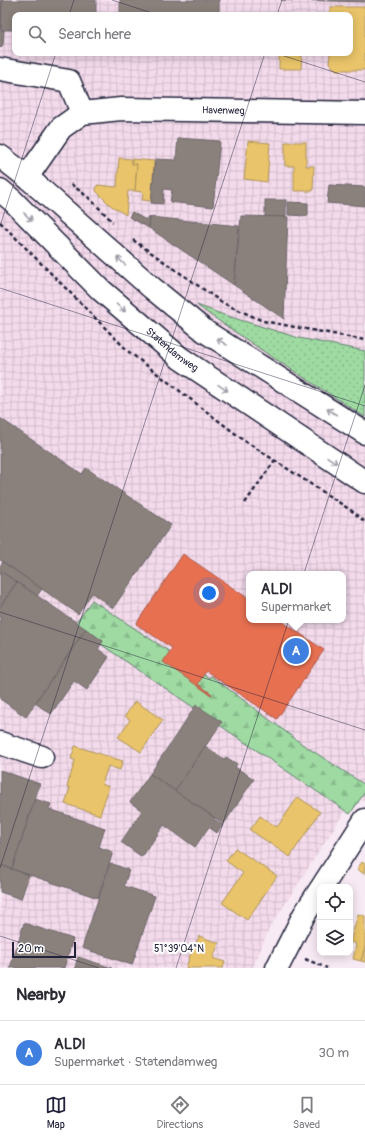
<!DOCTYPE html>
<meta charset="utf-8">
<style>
body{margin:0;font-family:Pangolin,sans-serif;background:#f2f2f3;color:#2b2b33}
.controls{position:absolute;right:12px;bottom:12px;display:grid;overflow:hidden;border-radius:8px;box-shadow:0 2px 10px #0003}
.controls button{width:36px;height:36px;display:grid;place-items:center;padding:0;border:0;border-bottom:1px solid #e1e1e2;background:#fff;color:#2b2b33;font:20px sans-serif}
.scale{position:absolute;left:12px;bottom:10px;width:64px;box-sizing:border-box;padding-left:4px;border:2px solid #22223b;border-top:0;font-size:11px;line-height:14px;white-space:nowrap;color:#22223b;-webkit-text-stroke:3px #fff;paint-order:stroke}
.you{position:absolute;left:209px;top:593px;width:14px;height:14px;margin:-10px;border:3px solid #fff;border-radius:50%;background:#1a73e8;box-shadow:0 0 0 6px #1a73e833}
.badge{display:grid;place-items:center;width:26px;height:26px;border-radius:50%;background:#22223b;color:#fff;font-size:13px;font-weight:700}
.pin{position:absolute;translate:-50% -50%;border:2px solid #fff;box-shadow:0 1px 4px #0006}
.popup{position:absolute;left:246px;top:571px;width:100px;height:52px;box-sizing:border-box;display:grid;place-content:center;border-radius:8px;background:#fff;filter:drop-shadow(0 1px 3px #0005);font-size:13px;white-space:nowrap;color:#7c7c81}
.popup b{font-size:15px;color:#2b2b33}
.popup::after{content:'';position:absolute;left:50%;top:100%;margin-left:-8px;border:8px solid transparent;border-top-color:#fff}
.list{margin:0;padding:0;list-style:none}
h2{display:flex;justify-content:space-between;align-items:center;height:52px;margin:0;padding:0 16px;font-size:17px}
h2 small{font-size:13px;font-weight:400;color:#7c7c81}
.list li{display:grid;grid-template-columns:26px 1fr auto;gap:12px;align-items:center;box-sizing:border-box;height:64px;padding:0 16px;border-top:1px solid #e1e1e2}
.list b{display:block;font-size:15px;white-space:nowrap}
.list p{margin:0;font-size:13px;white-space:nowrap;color:#7c7c81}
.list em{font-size:13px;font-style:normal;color:#7c7c81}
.icon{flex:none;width:22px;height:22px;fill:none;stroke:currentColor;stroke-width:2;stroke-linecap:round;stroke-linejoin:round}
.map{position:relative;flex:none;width:365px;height:968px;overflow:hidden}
.search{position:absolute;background:#fff;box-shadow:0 2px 10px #0003;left:12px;right:12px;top:12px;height:44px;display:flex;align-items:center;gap:10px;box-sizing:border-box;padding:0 14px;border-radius:8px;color:#7c7c81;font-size:15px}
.sheet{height:116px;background:#fff}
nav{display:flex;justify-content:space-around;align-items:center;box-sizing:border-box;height:56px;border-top:1px solid #e1e1e2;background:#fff;font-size:11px;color:#7c7c81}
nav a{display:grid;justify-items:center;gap:2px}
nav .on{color:#22223b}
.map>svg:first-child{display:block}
.industrial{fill:url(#industrial-grid);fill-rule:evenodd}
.grass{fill:url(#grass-dots);stroke:#607e6e}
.forest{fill:url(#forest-firs);stroke:#607e6e}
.homes{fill:#e9c46a;stroke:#ad935c}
.shops{fill:#e76f51;stroke:#ac584a}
.industry{fill:#8a817c;stroke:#6b6468}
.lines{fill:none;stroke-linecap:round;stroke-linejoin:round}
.street-casing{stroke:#22223b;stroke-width:25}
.secondary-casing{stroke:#22223b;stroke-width:25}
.path{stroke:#22223b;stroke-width:2.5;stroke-dasharray:4 3;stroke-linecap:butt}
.street{stroke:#fff;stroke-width:22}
.secondary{stroke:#fff;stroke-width:22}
.oneway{stroke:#9c9ca7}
.ticks{fill:none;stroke:#22223b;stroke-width:1;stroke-opacity:0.45}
.labels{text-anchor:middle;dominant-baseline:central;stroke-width:4;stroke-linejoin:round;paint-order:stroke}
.street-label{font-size:10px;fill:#22223b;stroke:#fff}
.ticks-label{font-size:10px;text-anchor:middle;fill:#22223b;stroke:#fff;stroke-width:4;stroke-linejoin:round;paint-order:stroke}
</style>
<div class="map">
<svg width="365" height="968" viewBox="0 0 365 968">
<defs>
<pattern id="industrial-grid" width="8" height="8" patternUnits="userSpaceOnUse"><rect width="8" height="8" fill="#f4dbec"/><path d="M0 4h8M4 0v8" fill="none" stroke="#d1bccb"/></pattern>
<pattern id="grass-dots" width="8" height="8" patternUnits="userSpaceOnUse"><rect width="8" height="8" fill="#9edaa1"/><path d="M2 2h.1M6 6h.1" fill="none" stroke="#88bb8c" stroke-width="1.8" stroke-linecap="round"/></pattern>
<pattern id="forest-firs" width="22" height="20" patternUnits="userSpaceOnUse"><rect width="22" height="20" fill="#9edaa1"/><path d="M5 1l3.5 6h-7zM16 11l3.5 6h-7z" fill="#88bb8c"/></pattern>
</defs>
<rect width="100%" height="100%" fill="#f8eaf4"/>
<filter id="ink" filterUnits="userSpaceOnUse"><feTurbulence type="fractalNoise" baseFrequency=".025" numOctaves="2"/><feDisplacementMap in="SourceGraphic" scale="8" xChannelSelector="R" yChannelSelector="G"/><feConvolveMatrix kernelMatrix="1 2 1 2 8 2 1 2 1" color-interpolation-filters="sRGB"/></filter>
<g filter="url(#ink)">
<path class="industrial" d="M0 0H365V802L354 797 269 929 253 968H0ZM15 15H350V53H15ZM249 574H343V620H249Z"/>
<path class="grass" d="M197 305 224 315 299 338 365 351V417L269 355 206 312Z"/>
<path class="forest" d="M92 600 209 678 211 676 302 744 365 785V792L350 814 74 626Z"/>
<g class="homes">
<path d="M330 7H365V70H336L329 63 330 53H350V15H330Z"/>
<path d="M279 53H302L301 69H279Z"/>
<path d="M248 141 270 143 267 182 244 179Z"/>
<path d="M285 142H306V166H314L313 191H294V166H285Z"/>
<path d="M119 158 132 159V164H137L135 191H128L126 215 110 205 96 191 97 185 117 187Z"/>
<path d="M132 159 154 161 152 201 142 200 143 192 135 191 137 164H132Z"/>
<path d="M135 701 163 720 141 752 118 737 130 720 125 716Z"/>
<path d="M75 746 123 761 120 770 108 766 102 784 109 787 100 815 65 804 70 788 67 787 75 760 71 759Z"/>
<path d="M298 797 320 812 290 857 250 830 260 816 277 827Z"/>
<path d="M235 848 277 876 247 920 222 903 243 873 226 861Z"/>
<path d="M362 862 365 864 364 874 357 869Z"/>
<path d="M358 914 365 916V947L361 961 353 959 356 944 350 942Z"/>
<path d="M199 936 219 943 213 958 225 962 223 968H186L194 943 196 944Z"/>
<path d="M365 947V962L361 961Z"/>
</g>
<path class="shops" d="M183 554 249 599V620H280L324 650 277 719 206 671 198 684 212 694 211 695 163 662 172 648 136 624Z"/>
<g class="industry">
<path d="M0 0H2L1 30H4L3 45 0 48Z"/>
<path d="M2 0H96V15H15V30H1Z"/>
<rect x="120" y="0" width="99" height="15"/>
<path d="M281 0H331V1Z"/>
<path d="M331 0H365V2L331 1Z"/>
<path d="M178 138 220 141 213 207 170 202 172 190 164 189 163 204 151 203 155 159 176 160Z"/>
<path d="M329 185 365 187V206L327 203Z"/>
<rect x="265" y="200" width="21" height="17"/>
<path d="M288 202 308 203V216L288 215Z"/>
<path d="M132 212 144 219H149V217H150L149 228 129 217Z"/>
<path d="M241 216 288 217 284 319 234 285Z"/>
<path d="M150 217 239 226 234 285 149 228Z"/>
<path d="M0 418 82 474 86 468 171 525 113 608 92 593 78 614 0 560Z"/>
<path d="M3 562 42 589 37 596 0 571V566Z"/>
<path d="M0 571 17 582 0 607Z"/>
<path d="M17 582 86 629 26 717 0 699V607Z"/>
<path d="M86 629 103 641 98 649 109 657 87 690 74 681 51 714 35 703Z"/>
<path d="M196 705 222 722 175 791 150 774Z"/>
<path d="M205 746 224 759 226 757 237 764 235 767 254 779 224 824 175 791Z"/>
<path d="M0 770 40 784 12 869 0 865Z"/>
<path d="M150 774 215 818 195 847 164 825 142 857 121 842 142 811 130 802Z"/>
<path d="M35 799 51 804 49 809 105 828 99 847 113 852 98 898 12 869Z"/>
<path d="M215 820 223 825 217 833 210 828Z"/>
<path d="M110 863 129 870 124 886 155 896 132 965 82 948Z"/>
<path d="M0 865 29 875 21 899 0 892Z"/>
<path d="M24 923 73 939 64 968H10Z"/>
<path d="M78 957 112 968H75Z"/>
</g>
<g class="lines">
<g class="street-casing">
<g id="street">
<path d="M0 69 69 81 82 113"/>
<path id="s1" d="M27 177 61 128 82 113 121 109 365 113"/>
<path d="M0 743 42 757"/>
<path d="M322 887 365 820"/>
<path d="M277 968 304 915 320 890"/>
</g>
</g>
<g class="secondary-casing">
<g id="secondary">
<path d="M0 156 27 177 152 288 206 332 365 433"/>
<path id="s2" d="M0 190 13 201 101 290 180 358 365 482"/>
</g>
</g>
<g class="path">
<path d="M71 184 89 198 113 222"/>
<path d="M0 222 129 352 245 441 352 511 365 522"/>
<path d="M133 240 223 303 263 321 365 340"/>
<path d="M245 503 275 460"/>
<path d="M305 959 327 968"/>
</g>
<use href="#street" class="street"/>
<use href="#secondary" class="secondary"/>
</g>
<defs><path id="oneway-shaft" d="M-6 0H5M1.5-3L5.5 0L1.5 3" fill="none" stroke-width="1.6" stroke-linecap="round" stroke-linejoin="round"/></defs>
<g class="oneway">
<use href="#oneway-shaft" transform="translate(28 217) rotate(45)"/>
<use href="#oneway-shaft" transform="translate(121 261) rotate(-138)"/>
<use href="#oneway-shaft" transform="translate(121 308) rotate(40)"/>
<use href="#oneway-shaft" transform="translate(222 342) rotate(-148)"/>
<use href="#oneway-shaft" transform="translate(223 388) rotate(34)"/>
<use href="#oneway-shaft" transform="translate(332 412) rotate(-148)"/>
<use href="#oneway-shaft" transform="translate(332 460) rotate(34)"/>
</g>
</g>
<path class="ticks" d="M112 0 158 15M69 15 74 0M277 15 282 0M275 53 365 82M0 226 56 53M0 288 365 406M0 612 365 730M0 868 265 53M0 936 99 968M176 968 365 385"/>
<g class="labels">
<g class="street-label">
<text stroke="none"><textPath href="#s1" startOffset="227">Havenweg</textPath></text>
<text stroke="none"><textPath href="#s2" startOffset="235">Statendamweg</textPath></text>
</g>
</g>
<g class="ticks-label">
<text x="179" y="952">51°39'04"N</text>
</g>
</svg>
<div class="controls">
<button><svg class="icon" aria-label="locate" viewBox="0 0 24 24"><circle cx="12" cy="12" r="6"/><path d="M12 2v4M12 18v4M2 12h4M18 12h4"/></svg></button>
<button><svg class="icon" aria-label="layers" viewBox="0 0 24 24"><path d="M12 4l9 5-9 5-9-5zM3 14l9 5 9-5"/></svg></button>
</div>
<div class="scale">20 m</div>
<div class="you"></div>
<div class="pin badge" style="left:296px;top:651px;background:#3f7fe0">A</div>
<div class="popup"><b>ALDI</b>Supermarket</div>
<div class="search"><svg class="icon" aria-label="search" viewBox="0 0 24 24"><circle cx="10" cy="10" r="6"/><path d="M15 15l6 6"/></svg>Search here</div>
</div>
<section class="sheet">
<h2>Nearby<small></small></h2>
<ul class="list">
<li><span class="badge" style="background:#3f7fe0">A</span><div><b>ALDI</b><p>Supermarket · Statendamweg</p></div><em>30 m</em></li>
</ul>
</section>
<nav>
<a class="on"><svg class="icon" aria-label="map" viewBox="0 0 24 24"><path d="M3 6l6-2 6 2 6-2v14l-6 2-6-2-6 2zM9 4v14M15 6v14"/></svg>Map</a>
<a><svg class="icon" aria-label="directions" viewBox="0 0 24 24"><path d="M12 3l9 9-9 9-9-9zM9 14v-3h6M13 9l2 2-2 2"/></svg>Directions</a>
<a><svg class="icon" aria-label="saved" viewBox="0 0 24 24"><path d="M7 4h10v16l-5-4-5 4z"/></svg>Saved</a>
</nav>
